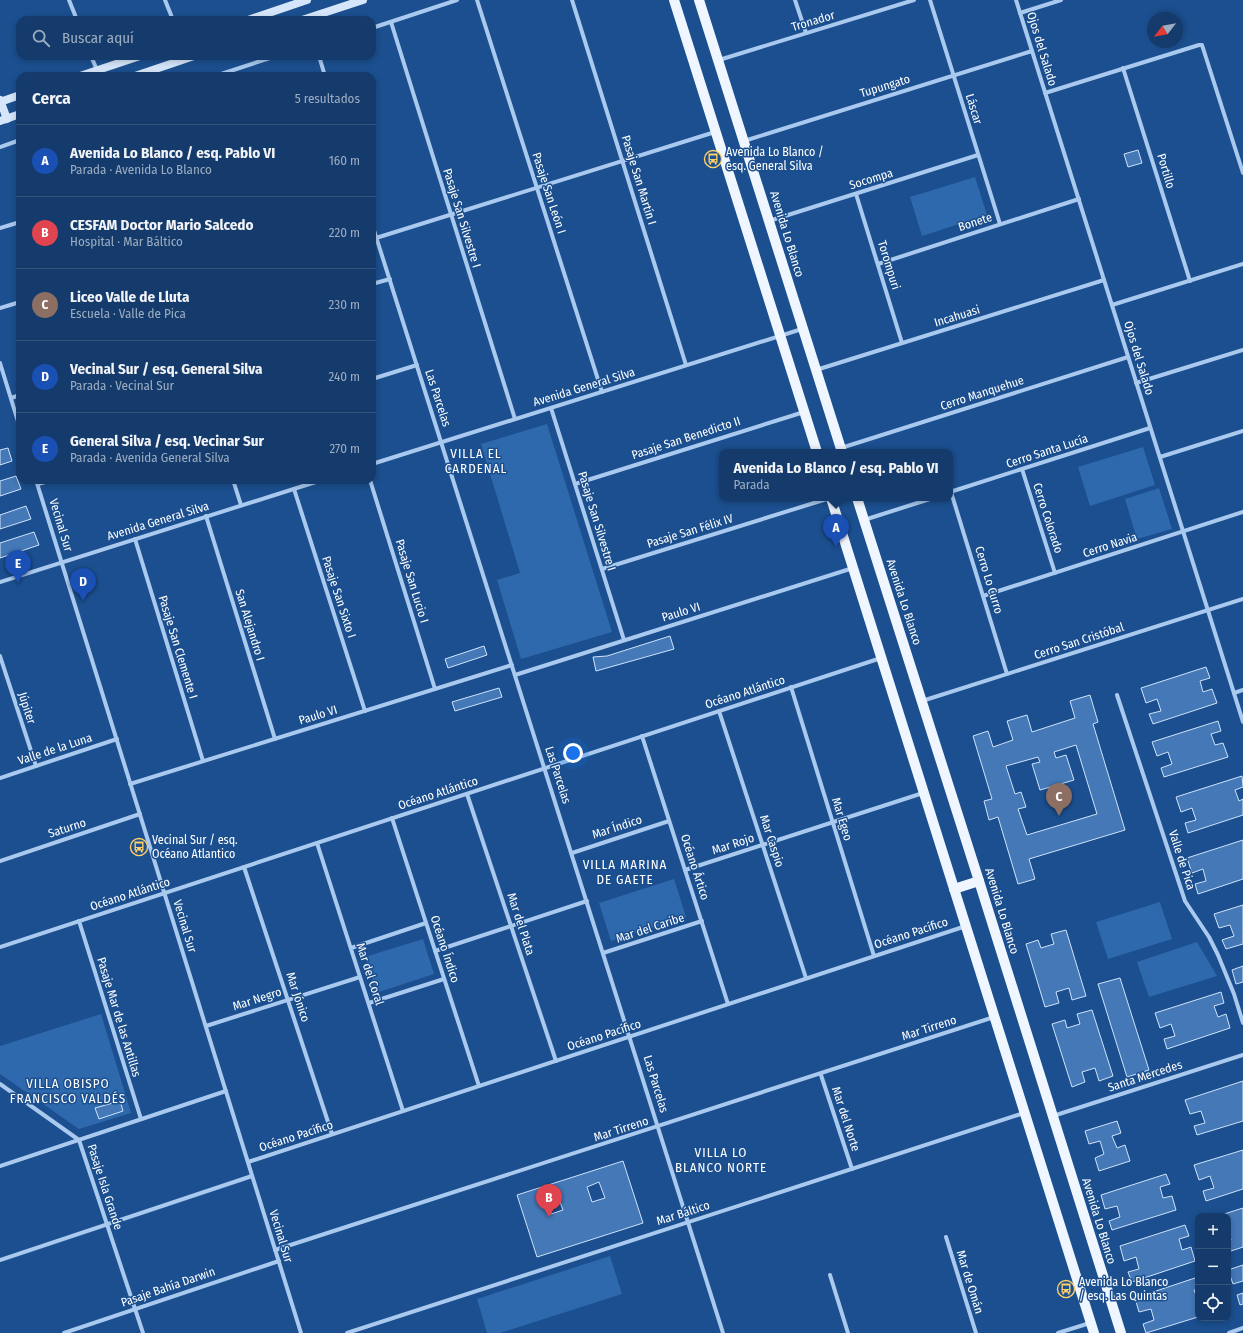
<!DOCTYPE html>
<html lang="es">
<meta charset="utf-8">
<style>
body{margin:0;font-family:"Fira Sans Condensed",sans-serif;background:#214673;color:#f1f3f6}
.controls{position:absolute;right:12px;bottom:12px;display:grid;overflow:hidden;border-radius:8px;box-shadow:0 2px 6px #0003}
.controls button{width:36px;height:36px;display:grid;place-items:center;padding:0;border:0;border-bottom:1px solid #33557e;background:#143b6b;color:#f1f3f6;font:20px sans-serif}
.compass{position:absolute;left:1147px;top:12px;width:36px;height:36px;border-radius:50%;background:#143b6b;box-shadow:0 2px 6px #0003;rotate:239deg}
.you{position:absolute;left:573px;top:753px;width:14px;height:14px;margin:-10px;border:3px solid #fff;border-radius:50%;background:#1a73e8;box-shadow:0 0 0 6px #1a73e833}
.badge{display:grid;place-items:center;width:26px;height:26px;border-radius:50%;background:#ffd166;color:#fff;font-size:13px;font-weight:700}
.pin{position:absolute;translate:-50% -33px;filter:drop-shadow(0 1px 2px #0008)}
.pin::after{content:'';position:absolute;top:21px;width:14px;height:12px;background:inherit;clip-path:polygon(0 0,100% 0,50% 100%)}
.popup{position:absolute;left:719px;top:449px;width:234px;height:52px;box-sizing:border-box;display:grid;place-content:center;border-radius:8px;background:#143b6b;filter:drop-shadow(0 1px 3px #0005);font-size:13px;white-space:nowrap;color:#9dadc1}
.popup b{font-size:15px;color:#f1f3f6}
.popup::after{content:'';position:absolute;left:50%;top:100%;margin-left:-8px;border:8px solid transparent;border-top-color:#143b6b}
.list{margin:0;padding:0;list-style:none}
h2{display:flex;justify-content:space-between;align-items:center;height:52px;margin:0;padding:0 16px;font-size:17px}
h2 small{font-size:13px;font-weight:400;color:#9dadc1}
.list li{display:grid;grid-template-columns:26px 1fr auto;gap:12px;align-items:center;box-sizing:border-box;height:72px;padding:0 16px;border-top:1px solid #33557e}
.list b{display:block;font-size:15px;white-space:nowrap}
.list p{margin:0;font-size:13px;white-space:nowrap;color:#9dadc1}
.list em{font-size:13px;font-style:normal;color:#9dadc1}
.icon{flex:none;width:22px;height:22px;fill:none;stroke:currentColor;stroke-width:2;stroke-linecap:round;stroke-linejoin:round}
.map{position:relative;flex:none;width:1243px;height:1333px;overflow:hidden}
.search{position:absolute;background:#143b6b;box-shadow:0 2px 6px #0003;left:16px;top:16px;width:360px;height:44px;display:flex;align-items:center;gap:10px;box-sizing:border-box;padding:0 14px;border-radius:12px;color:#9dadc1;font-size:15px}
.panel{position:absolute;background:#143b6b;box-shadow:0 2px 6px #0003;left:16px;top:72px;width:360px;height:412px;border-radius:12px}
.map>svg:first-child{display:block}
.green{fill:#2e69ad}
.building{fill:#4478b7;stroke:#cfe3fa;fill-rule:evenodd}
.lines{fill:none;stroke-linecap:round;stroke-linejoin:round}
.street{stroke:#a9c9ee;stroke-width:4}
.secondary{stroke:#d6e6fa;stroke-width:8}
.primary{stroke:#f0f6ff;stroke-width:10}
.labels{text-anchor:middle;dominant-baseline:central;stroke-width:3;stroke-linejoin:round;paint-order:stroke}
.street-label{font-size:12px;fill:#fff;stroke:#1b4f8f}
.poi-label{font-size:12px;fill:#fff;stroke:#1b4f8f;text-anchor:start}
.neighbourhood-label{font-size:13px;letter-spacing:1px;fill:#fff;stroke:#1b4f8f}
</style>
<div class="map">
<svg width="1243" height="1333" viewBox="0 0 1243 1333">
<rect width="100%" height="100%" fill="#1b4f8f"/>
<g class="green">
<path d="M975 177 987 215 922 236 910 197Z"/>
<path d="M547 424 612 632 521 659 497 580 520 573 481 444Z"/>
<path d="M1143 447 1155 485 1090 506 1078 467Z"/>
<path d="M1159 488 1172 529 1137 539 1125 499Z"/>
<path d="M674 879 686 917 611 941 599 903Z"/>
<path d="M1160 902 1172 939 1108 959 1096 922Z"/>
<path d="M423 939 434 974 376 993 365 957Z"/>
<path d="M1197 942 1217 976 1149 997 1137 962Z"/>
<path d="M101 1014 131 1113 79 1129 0 1074V1046Z"/>
<path d="M610 1256 622 1294 500 1333H487L477 1299Z"/>
</g>
<g class="building">
<path d="M1138 150 1142 163 1128 167 1124 154Z"/>
<path d="M8 448 12 461 0 465V450Z"/>
<path d="M16 476 21 489 0 496V481Z"/>
<path d="M26 506 31 519 0 529V515Z"/>
<path d="M34 532 39 545 0 558V543Z"/>
<path d="M670 636 674 649 596 671 593 657 607 656Z"/>
<path d="M484 646 487 655 448 668 445 659Z"/>
<path d="M1206 667 1210 678 1200 681 1203 692 1212 689 1217 703 1153 724 1149 714 1161 711 1157 699 1146 703 1141 688Z"/>
<path d="M499 688 502 697 455 711 452 702Z"/>
<path d="M1090 695 1098 722 1093 724 1125 830 1029 859 1035 879 1018 884 998 817 989 820 984 801 992 799 973 736 988 731 993 747 1013 740 1007 721 1027 715 1032 732 1075 718 1070 701ZM1076 745 1097 814 1027 835 1018 809 1026 807 1021 792 1015 794 1006 766 1038 757 1040 762 1032 764 1040 790 1074 780 1066 755 1056 758 1054 752Z"/>
<path d="M1218 721 1221 731 1211 734 1215 745 1223 743 1228 757 1164 777 1161 768 1172 764 1168 752 1157 756 1152 742Z"/>
<path d="M1242 776 1243 787 1235 790 1239 801 1243 799V815L1188 833 1185 823 1196 820 1192 808 1181 812 1176 797Z"/>
<path d="M1243 840V879L1198 894 1195 884 1206 881 1203 869 1192 873 1187 858Z"/>
<path d="M1243 905V944L1226 949 1222 940 1234 936 1230 925 1219 928 1214 914Z"/>
<path d="M1066 930 1086 996 1072 1000 1069 988 1056 992 1059 1003 1045 1007 1026 944 1038 940 1041 948 1054 944 1051 934Z"/>
<path d="M1243 966V982L1236 984 1232 970Z"/>
<path d="M1120 978 1149 1070 1127 1077 1098 984Z"/>
<path d="M1221 992 1224 1003 1214 1006 1218 1017 1226 1014 1230 1028 1167 1049 1164 1039 1175 1036 1171 1024 1160 1028 1155 1013Z"/>
<path d="M1092 1010 1113 1076 1099 1081 1095 1068 1082 1072 1085 1082 1072 1087 1052 1024 1065 1020 1067 1028 1080 1024 1077 1014Z"/>
<path d="M1243 1081V1121L1197 1135 1194 1126 1205 1123 1201 1111 1190 1114 1185 1100Z"/>
<path d="M120 1101 123 1111 99 1119 95 1108Z"/>
<path d="M1117 1121 1121 1133 1112 1136 1117 1148 1125 1145 1130 1161 1099 1171 1095 1158 1104 1154 1100 1141 1089 1144 1085 1131Z"/>
<path d="M1243 1150V1189L1206 1201 1203 1191 1214 1188 1210 1176 1199 1180 1194 1165Z"/>
<path d="M623 1161 643 1223 537 1257 517 1195ZM599 1182 605 1198 592 1202 587 1187ZM557 1194 563 1210 551 1214 545 1199Z"/>
<path d="M1166 1174 1170 1184 1160 1187 1163 1198 1172 1196 1176 1210 1112 1230 1109 1221 1120 1217 1117 1206 1105 1209 1101 1195Z"/>
<path d="M1243 1208V1247L1228 1252V1241L1231 1240 1228 1230V1216H1218Z"/>
<path d="M1185 1225 1189 1236 1179 1239 1182 1250 1191 1247 1195 1261 1132 1282 1128 1272 1139 1269 1136 1257 1124 1261 1120 1246Z"/>
<path d="M1243 1265V1281L1233 1284 1228 1270Z"/>
<path d="M1198 1277V1289L1194 1290 1198 1301V1317L1146 1333 1143 1324 1154 1320 1151 1309 1139 1312 1135 1298Z"/>
<path d="M1243 1293V1304L1240 1305 1237 1295Z"/>
</g>
<g class="lines">
<g class="street">
<path d="M69 0 77 20"/>
<path d="M165 0 173 20"/>
<path d="M477 0 602 392"/>
<path d="M572 0 686 365"/>
<path d="M795 0 806 33"/>
<path d="M930 0 1000 224"/>
<path d="M1016 0 1243 722"/>
<path d="M1020 13 1061 0"/>
<path d="M391 22 515 419"/>
<path d="M372 28 457 0"/>
<path d="M91 56 97 70"/>
<path d="M319 56 325 76"/>
<path d="M719 60 914 0"/>
<path d="M1123 68 1190 281"/>
<path d="M215 76 276 56"/>
<path d="M1045 93 1199 45H1202L1243 173"/>
<path d="M744 141 1032 51"/>
<path d="M0 147 20 140"/>
<path d="M856 194 902 343"/>
<path d="M769 221 978 155"/>
<path d="M372 224 723 1333"/>
<path d="M0 228 20 222"/>
<path d="M376 238 715 132"/>
<path d="M878 264 1079 199"/>
<path d="M372 284 390 279"/>
<path d="M1112 305 1243 264"/>
<path d="M0 308 20 302"/>
<path d="M0 363 20 428"/>
<path d="M816 370 1104 280"/>
<path d="M372 379 417 365"/>
<path d="M1136 383 1243 350"/>
<path d="M11 398 20 395"/>
<path d="M551 408 624 640"/>
<path d="M841 448 1128 357"/>
<path d="M1160 457 1243 431"/>
<path d="M372 464 802 329"/>
<path d="M1022 469 1055 573"/>
<path d="M36 480 301 1333"/>
<path d="M233 480 241 505"/>
<path d="M370 480 435 689"/>
<path d="M38 484 52 480"/>
<path d="M575 484 804 412"/>
<path d="M294 489 365 711"/>
<path d="M950 492 1150 428"/>
<path d="M951 492 1007 674"/>
<path d="M206 516 275 739"/>
<path d="M864 520 933 498"/>
<path d="M135 539 203 761"/>
<path d="M602 569 830 498"/>
<path d="M0 582 322 480"/>
<path d="M983 596 1243 512"/>
<path d="M0 656 36 766"/>
<path d="M515 675 853 568"/>
<path d="M791 687 874 956"/>
<path d="M1234 693 1243 690"/>
<path d="M1117 695 1185 901 1209 937 1218 955 1234 994 1243 1023"/>
<path d="M922 701 1243 599"/>
<path d="M719 711 806 978"/>
<path d="M642 736 728 1004"/>
<path d="M0 778 117 739"/>
<path d="M130 784 512 665"/>
<path d="M467 794 556 1061"/>
<path d="M392 818 479 1086"/>
<path d="M317 843 403 1111"/>
<path d="M572 853 669 821"/>
<path d="M0 861 140 814"/>
<path d="M244 867 332 1134"/>
<path d="M685 870 923 793"/>
<path d="M79 921 141 1119"/>
<path d="M0 947 881 658"/>
<path d="M351 948 426 923"/>
<path d="M435 951 587 901"/>
<path d="M603 953 702 921"/>
<path d="M369 1003 444 979"/>
<path d="M206 1026 360 977"/>
<path d="M821 1075 852 1169"/>
<path d="M0 1084 79 1140 143 1333"/>
<path d="M1053 1116 1243 1055"/>
<path d="M248 1162 966 926"/>
<path d="M0 1166 226 1091"/>
<path d="M946 1237 976 1333"/>
<path d="M275 1250 994 1017"/>
<path d="M0 1260 252 1176"/>
<path d="M830 1275 848 1333"/>
<path d="M64 1333 279 1261"/>
<path d="M347 1333 1024 1113"/>
<path d="M1058 1333 1090 1323"/>
<path d="M1229 1333 1243 1328"/>
</g>
<g class="secondary">
<path d="M248 20 307 0"/>
<path d="M302 20 363 0"/>
<path d="M80 76 140 56"/>
<path d="M135 76 194 56"/>
<path d="M0 100 7 119"/>
<path d="M0 102 20 95"/>
<path d="M0 121 20 114"/>
</g>
<g class="primary">
<path d="M674 0 817 452"/>
<path d="M699 0 842 452"/>
<path d="M831 498 1094 1333"/>
<path d="M857 498 979 881 1121 1333"/>
<path d="M954 889 979 881"/>
</g>
</g>
<defs>
<g id="bus-ring" transform="scale(0.9)"><circle r="9.5" fill="#1b4f8f" stroke="#ffd166" stroke-width="1.5"/><path d="M-5-6H5V4H4V6H2V4H-2V6H-4V4H-5ZM-3.5-4V0h7V-4ZM-3.5 1.2v1.5H-2V1.2ZM2 1.2v1.5H3.5V1.2Z" fill="#ffd166"/></g>
</defs>
<g fill-rule="evenodd">
<use href="#bus-ring" x="713" y="159"/>
<use href="#bus-ring" x="139" y="847"/>
<use href="#bus-ring" x="1066" y="1289"/>
</g>
<g class="labels">
<g class="street-label">
<text transform="translate(813 21) rotate(-17)">Tronador</text>
<text transform="translate(1042 49) rotate(73)">Ojos del Salado</text>
<text transform="translate(885 86) rotate(-17)">Tupungato</text>
<text transform="translate(974 109) rotate(73)">Láscar</text>
<text transform="translate(1166 171) rotate(73)">Portillo</text>
<text transform="translate(871 179) rotate(-17)">Socompa</text>
<text transform="translate(639 180) rotate(73)">Pasaje San Martín I</text>
<text transform="translate(549 193) rotate(72)">Pasaje San León I</text>
<text transform="translate(462 218) rotate(73)">Pasaje San Silvestre I</text>
<text transform="translate(975 222) rotate(-18)">Bonete</text>
<text transform="translate(787 234) rotate(73)">Avenida Lo Blanco</text>
<text transform="translate(889 265) rotate(73)">Torompuri</text>
<text transform="translate(957 316) rotate(-17)">Incahuasi</text>
<text transform="translate(1139 358) rotate(73)">Ojos del Salado</text>
<text transform="translate(584 387) rotate(-17)">Avenida General Silva</text>
<text transform="translate(982 393) rotate(-18)">Cerro Manquehue</text>
<text transform="translate(438 398) rotate(72)">Las Parcelas</text>
<text transform="translate(686 438) rotate(-18)">Pasaje San Benedicto II</text>
<text transform="translate(1047 451) rotate(-18)">Cerro Santa Lucía</text>
<text transform="translate(1048 518) rotate(72)">Cerro Colorado</text>
<text transform="translate(158 521) rotate(-17)">Avenida General Silva</text>
<text transform="translate(597 521) rotate(73)">Pasaje San Silvestre I</text>
<text transform="translate(61 525) rotate(73)">Vecinal Sur</text>
<text transform="translate(690 531) rotate(-17)">Pasaje San Félix IV</text>
<text transform="translate(1110 545) rotate(-18)">Cerro Navia</text>
<text transform="translate(989 580) rotate(73)">Cerro Lo Curro</text>
<text transform="translate(412 581) rotate(73)">Pasaje San Lucio I</text>
<text transform="translate(339 597) rotate(72)">Pasaje San Sixto I</text>
<text transform="translate(904 602) rotate(72)">Avenida Lo Blanco</text>
<text transform="translate(681 612) rotate(-17)">Paulo VI</text>
<text transform="translate(250 625) rotate(73)">San Alejandro I</text>
<text transform="translate(1079 641) rotate(-18)">Cerro San Cristóbal</text>
<text transform="translate(178 647) rotate(73)">Pasaje San Clemente I</text>
<text transform="translate(745 692) rotate(-18)">Océano Atlántico</text>
<text transform="translate(27 708) rotate(72)">Júpiter</text>
<text transform="translate(318 715) rotate(-17)">Paulo VI</text>
<text transform="translate(55 749) rotate(-18)">Valle de la Luna</text>
<text transform="translate(558 775) rotate(72)">Las Parcelas</text>
<text transform="translate(438 793) rotate(-18)">Océano Atlántico</text>
<text transform="translate(842 819) rotate(73)">Mar Egeo</text>
<text transform="translate(617 827) rotate(-18)">Mar Índico</text>
<text transform="translate(67 828) rotate(-18)">Saturno</text>
<text transform="translate(772 841) rotate(72)">Mar Caspio</text>
<text transform="translate(733 844) rotate(-18)">Mar Rojo</text>
<text transform="translate(1182 860) rotate(72)">Valle de Pica</text>
<text transform="translate(695 867) rotate(72)">Océano Ártico</text>
<text transform="translate(130 894) rotate(-18)">Océano Atlántico</text>
<text transform="translate(1002 911) rotate(73)">Avenida Lo Blanco</text>
<text transform="translate(521 924) rotate(72)">Mar del Plata</text>
<text transform="translate(185 926) rotate(73)">Vecinal Sur</text>
<text transform="translate(650 928) rotate(-18)">Mar del Caribe</text>
<text transform="translate(911 933) rotate(-18)">Océano Pacífico</text>
<text transform="translate(445 949) rotate(72)">Océano Índico</text>
<text transform="translate(370 974) rotate(72)">Mar del Coral</text>
<text transform="translate(298 997) rotate(72)">Mar Jónico</text>
<text transform="translate(257 999) rotate(-18)">Mar Negro</text>
<text transform="translate(119 1017) rotate(73)">Pasaje Mar de las Antillas</text>
<text transform="translate(929 1028) rotate(-18)">Mar Tirreno</text>
<text transform="translate(604 1035) rotate(-18)">Océano Pacífico</text>
<text transform="translate(1145 1076) rotate(-18)">Santa Mercedes</text>
<text transform="translate(656 1084) rotate(73)">Las Parcelas</text>
<text transform="translate(846 1119) rotate(72)">Mar del Norte</text>
<text transform="translate(621 1129) rotate(-18)">Mar Tirreno</text>
<text transform="translate(296 1136) rotate(-18)">Océano Pacífico</text>
<text transform="translate(105 1187) rotate(72)">Pasaje Isla Grande</text>
<text transform="translate(683 1213) rotate(-18)">Mar Báltico</text>
<text transform="translate(1099 1221) rotate(73)">Avenida Lo Blanco</text>
<text transform="translate(281 1236) rotate(73)">Vecinal Sur</text>
<text transform="translate(970 1282) rotate(73)">Mar de Omán</text>
<text transform="translate(168 1287) rotate(-19)">Pasaje Bahía Darwin</text>
</g>
<g class="poi-label">
<text x="726" y="152">Avenida Lo Blanco /<tspan x="726" dy="14">esq. General Silva</tspan></text>
<text x="152" y="840">Vecinal Sur / esq.<tspan x="152" dy="14">Océano Atlantico</tspan></text>
<text x="1079" y="1282">Avenida Lo Blanco<tspan x="1079" dy="14">/ esq. Las Quintas</tspan></text>
</g>
<g class="neighbourhood-label">
<text x="476" y="453">VILLA EL<tspan x="476" dy="15">CARDENAL</tspan></text>
<text x="625" y="864">VILLA MARINA<tspan x="625" dy="15">DE GAETE</tspan></text>
<text x="68" y="1083">VILLA OBISPO<tspan x="68" dy="15">FRANCISCO VALDÉS</tspan></text>
<text x="721" y="1152">VILLA LO<tspan x="721" dy="15">BLANCO NORTE</tspan></text>
</g>
</g>
</svg>
<div class="controls">
<button>+</button>
<button>−</button>
<button><svg class="icon" aria-label="locate" viewBox="0 0 24 24"><circle cx="12" cy="12" r="6"/><path d="M12 2v4M12 18v4M2 12h4M18 12h4"/></svg></button>
</div>
<svg class="compass" viewBox="-18 -18 36 36"><path d="M0-13l5 13h-10z" fill="#e53935"/><path d="M0 13l5-13h-10z" fill="#9dadc1"/></svg>
<div class="you"></div>
<div class="pin badge" style="left:836px;top:547px;background:#1a4fb4">A</div>
<div class="popup"><b>Avenida Lo Blanco / esq. Pablo VI</b>Parada</div>
<div class="pin badge" style="left:549px;top:1217px;background:#e0444e">B</div>
<div class="pin badge" style="left:1059px;top:816px;background:#8d6e63">C</div>
<div class="pin badge" style="left:83px;top:601px;background:#1a4fb4">D</div>
<div class="pin badge" style="left:18px;top:583px;background:#1a4fb4">E</div>
<div class="search"><svg class="icon" aria-label="search" viewBox="0 0 24 24"><circle cx="10" cy="10" r="6"/><path d="M15 15l6 6"/></svg>Buscar aquí</div>
<section class="panel">
<h2>Cerca<small>5 resultados</small></h2>
<ul class="list">
<li><span class="badge" style="background:#1a4fb4">A</span><div><b>Avenida Lo Blanco / esq. Pablo VI</b><p>Parada · Avenida Lo Blanco</p></div><em>160 m</em></li>
<li><span class="badge" style="background:#e0444e">B</span><div><b>CESFAM Doctor Mario Salcedo</b><p>Hospital · Mar Báltico</p></div><em>220 m</em></li>
<li><span class="badge" style="background:#8d6e63">C</span><div><b>Liceo Valle de Lluta</b><p>Escuela · Valle de Pica</p></div><em>230 m</em></li>
<li><span class="badge" style="background:#1a4fb4">D</span><div><b>Vecinal Sur / esq. General Silva</b><p>Parada · Vecinal Sur</p></div><em>240 m</em></li>
<li><span class="badge" style="background:#1a4fb4">E</span><div><b>General Silva / esq. Vecinar Sur</b><p>Parada · Avenida General Silva</p></div><em>270 m</em></li>
</ul>
</section>
</div>
